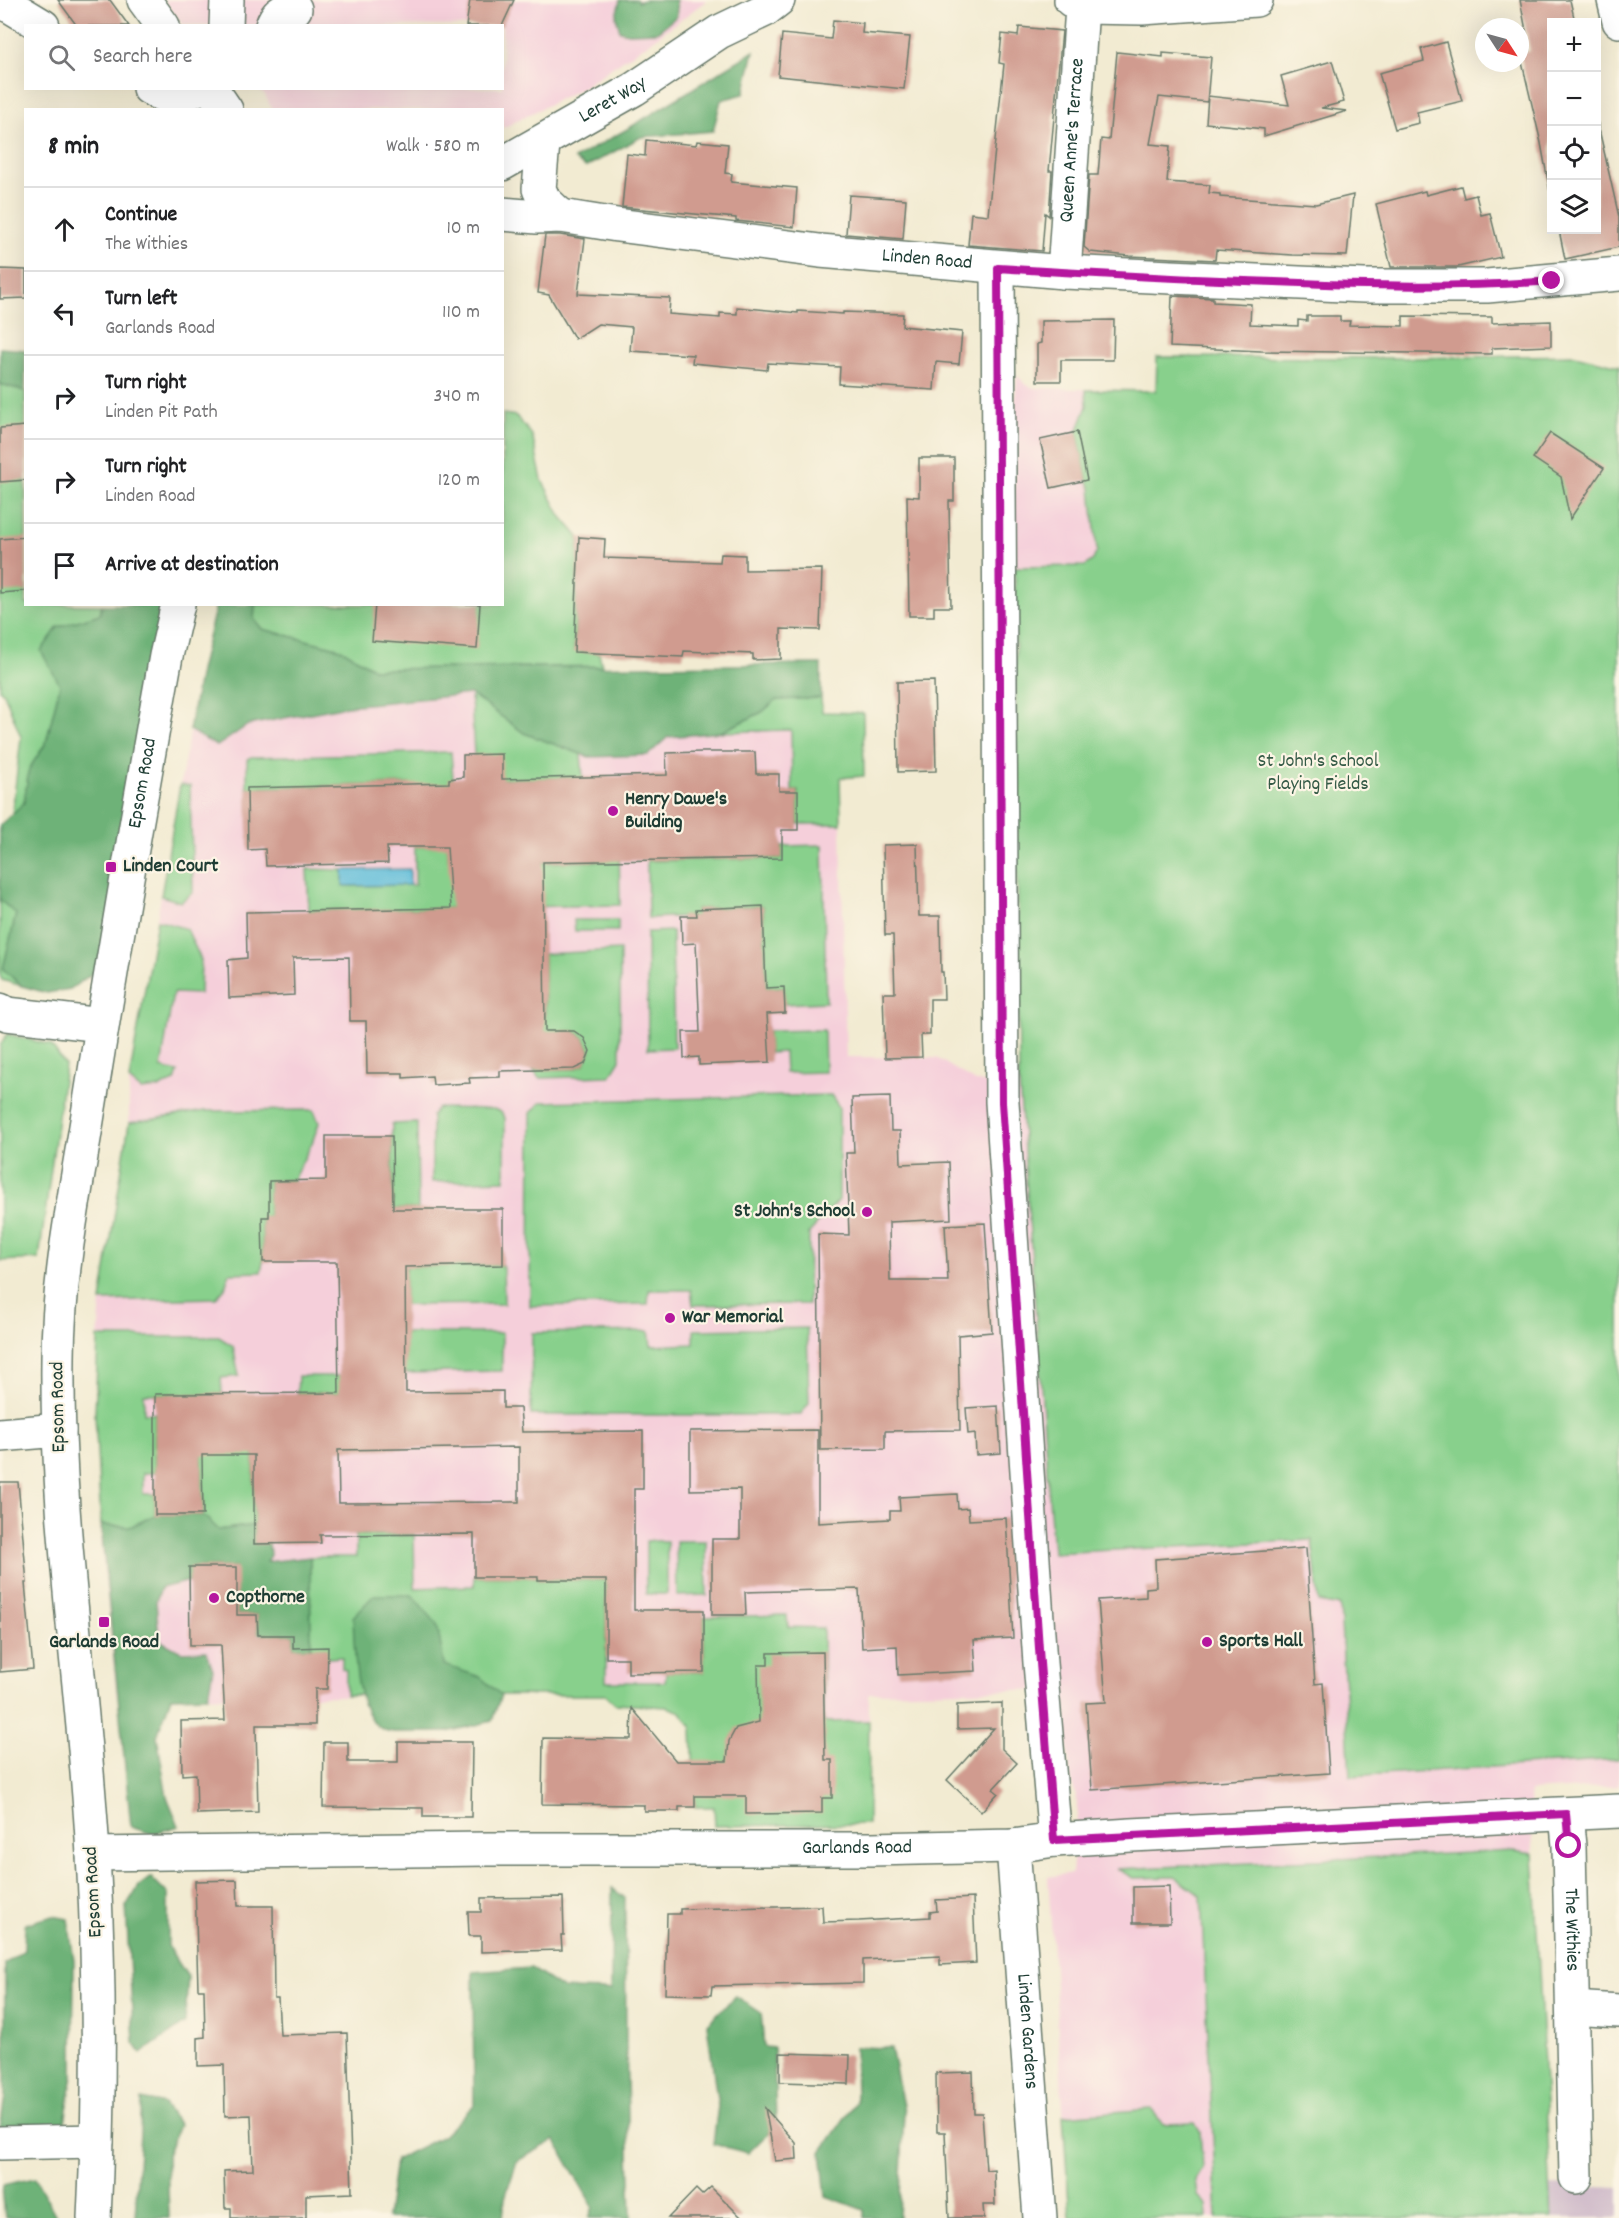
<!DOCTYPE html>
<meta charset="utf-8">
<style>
body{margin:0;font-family:Dekko,sans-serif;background:#f6f6f6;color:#202124}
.controls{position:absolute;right:18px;top:18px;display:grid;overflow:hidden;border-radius:0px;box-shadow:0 6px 24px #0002}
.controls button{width:54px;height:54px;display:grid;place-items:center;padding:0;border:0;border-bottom:2px solid #e0e0e0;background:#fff;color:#202124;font:30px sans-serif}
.compass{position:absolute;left:1475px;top:18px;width:54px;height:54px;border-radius:50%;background:#fff;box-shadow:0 6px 24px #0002;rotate:126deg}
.stop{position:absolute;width:18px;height:18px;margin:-14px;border:4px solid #b5179e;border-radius:50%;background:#fff}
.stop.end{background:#b5179e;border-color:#fff;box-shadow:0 2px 6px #0008}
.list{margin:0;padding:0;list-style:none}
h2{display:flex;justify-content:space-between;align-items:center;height:78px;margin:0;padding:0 24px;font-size:26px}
h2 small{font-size:20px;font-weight:400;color:#757577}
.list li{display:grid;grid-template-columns:39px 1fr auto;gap:18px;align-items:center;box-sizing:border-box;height:84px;padding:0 24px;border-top:2px solid #e0e0e0}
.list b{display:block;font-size:22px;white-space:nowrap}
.list p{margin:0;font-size:20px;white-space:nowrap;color:#757577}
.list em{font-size:20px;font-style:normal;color:#757577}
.icon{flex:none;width:33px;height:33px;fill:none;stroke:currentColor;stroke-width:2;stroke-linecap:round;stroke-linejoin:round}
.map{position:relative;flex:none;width:1619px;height:2218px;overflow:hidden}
.search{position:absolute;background:#fff;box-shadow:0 6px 24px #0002;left:24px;top:24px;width:480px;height:66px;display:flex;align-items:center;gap:15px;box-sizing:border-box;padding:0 21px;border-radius:0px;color:#757577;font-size:22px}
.panel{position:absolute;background:#fff;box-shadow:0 6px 24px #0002;left:24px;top:108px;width:480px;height:498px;border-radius:0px}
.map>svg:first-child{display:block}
.built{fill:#f5cfda}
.industrial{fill:#d1bdcb}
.green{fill:#88d08c;stroke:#548660;stroke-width:1.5}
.forest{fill:#6eb278;stroke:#467856;stroke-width:1.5}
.water{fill:#5bbbd9;stroke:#3d7c86;stroke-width:1.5}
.building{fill:#d09b8f;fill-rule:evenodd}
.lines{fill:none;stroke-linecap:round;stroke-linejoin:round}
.minor-casing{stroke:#697a6b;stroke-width:36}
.major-casing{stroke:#697a6b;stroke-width:36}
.minor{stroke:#fff;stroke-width:33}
.major{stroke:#fff;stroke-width:33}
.route{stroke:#b5179e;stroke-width:8}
.poi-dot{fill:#b5179e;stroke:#fcf5e5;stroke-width:2}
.labels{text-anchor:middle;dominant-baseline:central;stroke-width:4.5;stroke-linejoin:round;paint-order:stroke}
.street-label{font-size:20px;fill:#1f3d34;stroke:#fcf5e5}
.park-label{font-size:20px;fill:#345a46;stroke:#fcf5e5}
.poi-label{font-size:20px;font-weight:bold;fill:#1f3d34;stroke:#fcf5e5;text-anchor:start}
</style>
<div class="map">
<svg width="1619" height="2218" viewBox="0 0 1619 2218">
<rect width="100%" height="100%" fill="#fcf5e5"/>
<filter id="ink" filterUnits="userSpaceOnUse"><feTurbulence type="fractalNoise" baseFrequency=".0167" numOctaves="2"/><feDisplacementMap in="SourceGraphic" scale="12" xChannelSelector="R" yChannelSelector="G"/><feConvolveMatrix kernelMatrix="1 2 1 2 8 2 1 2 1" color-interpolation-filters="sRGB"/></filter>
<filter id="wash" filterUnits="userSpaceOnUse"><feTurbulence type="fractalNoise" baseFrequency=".008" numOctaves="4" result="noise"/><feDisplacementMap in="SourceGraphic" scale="24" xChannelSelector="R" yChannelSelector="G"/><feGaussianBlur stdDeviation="1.35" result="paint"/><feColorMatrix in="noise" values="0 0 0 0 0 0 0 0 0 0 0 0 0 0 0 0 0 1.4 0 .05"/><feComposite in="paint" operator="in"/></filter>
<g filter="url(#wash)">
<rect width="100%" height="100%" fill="#f2ebd2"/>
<g class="built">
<path d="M164 0H707L656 38 583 87 503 128 502 110 272 109 265 95 257 89 502 88V26L183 25Z"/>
<path d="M1575 355 1619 366V1786L1530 1791 1552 2218H1070L1048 1877 1072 1873 1078 1804 1070 1775 1063 1689 869 1693 868 1824 715 1826 714 1807H695L692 1728 681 1712 667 1707 615 1704 606 1695 117 1697 101 1539 95 1414 98 1337 101 1301 129 1123V1080L200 671 821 664 822 712 863 713 864 776 840 779 846 1057 937 1058 976 1082 1019 1081 1014 418 1017 375 1025 384 1034 388 1156 391 1157 357 1410 358Z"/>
</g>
<path class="industrial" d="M1551 2185 1619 2188V2218H1552Z"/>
<g class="green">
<path d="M1575 355 1619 366V1759L1350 1776 1340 1606 1319 1602 1312 1540 1053 1553 1019 1081 1015 567 1085 566 1093 560 1097 551 1091 488 1087 480 1077 432 1087 406 1086 390 1156 391 1157 357 1410 358Z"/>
<path d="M0 384 25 391 26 604 102 605 100 614 58 627 60 685 46 743 29 769 24 803 12 814 21 737 4 693 0 690Z"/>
<path d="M503 414 516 416 532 435 542 480 561 516 579 537 574 651 599 653 602 666 374 669 341 649 262 629 254 619 255 605 502 604Z"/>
<path d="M471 694 524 733 581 754 583 778 502 779 474 755Z"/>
<path d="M821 698 822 712 863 713 864 776 840 778 841 824H798V791H792L791 730 721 732 762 712 776 700Z"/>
<path d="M451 752 453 779 449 797 408 784 247 788V760L251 757Z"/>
<path d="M180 785 190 786 193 892 181 902 161 896Z"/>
<path d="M619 841 620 905 309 911 307 869 343 870V886L415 885V847L447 846 449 865 602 861Z"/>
<path d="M823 845 826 1002 784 1004V987L766 988 763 906 696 909 697 916 648 918 647 861 782 858V846Z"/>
<path d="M0 900 16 914 3 969 22 986 2 980 0 976Z"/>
<path d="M157 920 187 929 201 960 200 994 173 993 161 1068 178 1072 175 1081 159 1088 141 1090 129 1080Z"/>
<path d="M574 920H618V931H575Z"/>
<path d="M672 931 674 1048 648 1049 647 932Z"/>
<path d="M620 950V1060L610 1076 539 1078 533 1070 574 1069 585 1064 590 1051 584 1038 574 1031 525 1032 545 1017 544 954Z"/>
<path d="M824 1030 825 1072 785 1073 784 1052 769 1053 768 1031Z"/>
<path d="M7 1034 51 1045 65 1065 39 1259 0 1261V1046Z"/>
<path d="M831 1095 839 1107V1200L809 1233 808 1304 693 1305 691 1290H649L648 1304 530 1306 531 1113 541 1102Z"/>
<path d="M437 1108 494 1109 501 1112 505 1118V1180L432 1182V1116Z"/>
<path d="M314 1110 319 1123 312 1143 293 1180 269 1181V1217H262L263 1262 261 1272 229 1273 225 1288 216 1298 101 1301 129 1123 205 1111Z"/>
<path d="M417 1123 418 1209H393L392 1124Z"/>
<path d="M503 1265 504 1304 405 1305V1267Z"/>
<path d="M807 1328 809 1403 800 1415H531L532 1333 649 1331 651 1346 694 1344V1330Z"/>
<path d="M405 1333H502V1371L405 1373Z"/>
<path d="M98 1337H219L233 1346 239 1376 221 1378 222 1394H144V1413H155V1473H143V1494H155V1515L130 1527 101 1525 95 1414Z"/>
<path d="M298 1376H348V1393H297Z"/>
<path d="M201 1412 254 1455V1525L218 1530 203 1515Z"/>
<path d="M356 1535H414L415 1588 474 1586V1577H538V1580H606V1682H665L666 1672H704V1617L787 1615 788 1627 823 1628 824 1722 869 1721 868 1824 715 1826 714 1807H695L692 1728 681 1712 667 1707 615 1704 606 1695H346V1670L342 1669V1657L328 1658 311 1648 310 1557H356Z"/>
<rect x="646" y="1541" width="21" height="53"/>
<path d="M676 1541H706L707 1595 677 1596Z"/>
<path d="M1513 1851 1533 1854 1552 2218H1217L1201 1896 1175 1877 1133 1878 1118 1869Z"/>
<path d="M1151 2109 1163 2124 1195 2123 1200 2132 1203 2168 1196 2180 1198 2196 1207 2205 1208 2218H1070L1063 2116Z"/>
</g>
<g class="forest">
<path d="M620 0H637L638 2 644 0H676L677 16 657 32 628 33 620 31 616 17Z"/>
<path d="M754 51 744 94 721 100 713 131 641 137 586 167 574 159 629 128Z"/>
<path d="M0 348 25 350V391L0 384Z"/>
<path d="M102 605H167L100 968 70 989 47 993 22 986 3 969 16 914 0 900V825L24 803 29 769 46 743 60 685 41 651 58 627 100 614Z"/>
<path d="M216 605H255L254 619 262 629 341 649 374 669 821 664V698L776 700 762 712 721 732 668 737 648 755 589 757 524 733 471 694 347 706 248 725 217 746 189 730 200 671Z"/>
<path d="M155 1515H203L219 1530 254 1525 255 1544H269L270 1555 266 1562 310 1557 311 1648H293V1635H267L258 1633 257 1615H237L236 1567H190V1581L161 1588 156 1601 159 1640 181 1652 206 1651 213 1669 208 1696 171 1697 157 1736 167 1797 179 1826 152 1834 131 1827 101 1525 130 1527Z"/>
<path d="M374 1595H412L437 1624 444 1665 480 1677 501 1695 492 1721 447 1732H394C352 1731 355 1647 353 1617Z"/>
<path d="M151 1877 168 1894V1947L188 1977 185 2023 141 2053 134 2043 126 1906 139 1886Z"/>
<path d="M612 1888 625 1898 626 2045 631 2218H589L593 2207 555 2140 517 2161 505 2198 503 2218H387L395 2160 443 2136 474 2105 473 1972 531 1968 563 1989 611 1990Z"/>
<path d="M53 1916 68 1919 74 1961 73 2075 65 2122 50 2134 0 2130 5 2096V1964L24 1950 25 1924Z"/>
<path d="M736 1996 761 2013 764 2047 774 2048 776 2126 748 2153 713 2144 718 2106 707 2024Z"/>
<path d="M855 2047 891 2048 904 2111 899 2218H864V2210L826 2196 821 2152 856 2102Z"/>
<path d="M142 2099 164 2104 179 2125 167 2155 169 2218H135Z"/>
<path d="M35 2178 57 2218H5L2 2185Z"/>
</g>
<path class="water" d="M410 869V885L343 886V870Z"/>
<g id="blocks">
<g class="building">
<path d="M58 0H110L129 26H77Z"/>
<path d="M470 0H514L502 26H466Z"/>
<path d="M1520 0H1570L1575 22H1551V198L1541 143 1520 54 1530 51Z"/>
<path d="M833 20 863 23 862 33 910 37 904 89 778 76 782 34 831 39Z"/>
<path d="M1019 27 1062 31 1049 171H1052L1049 216 1045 213 1042 251 968 245 971 213 988 215 1004 64 999 63 1002 34 1018 36Z"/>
<path d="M1446 42 1462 101 1417 112 1419 123 1395 129 1379 73 1424 61 1421 49Z"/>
<path d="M1117 52 1163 57V53L1211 57 1207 102 1159 97 1150 144 1170 146 1167 182 1210 185 1209 193 1220 194V197L1316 204 1353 195 1347 256 1292 255 1216 250 1215 260 1130 256 1090 252 1084 247 1089 175H1098L1101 139 1109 140Z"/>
<path d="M1332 61 1344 102 1321 108 1347 111 1264 136V129L1206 123 1208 96 1289 105 1281 76Z"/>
<path d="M1596 116 1619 217V247L1565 259 1559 230H1596Z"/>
<path d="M646 140 696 145 697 141 728 144 725 173 732 174 731 182 797 188 794 227 736 221V218L622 207 627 154 645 156Z"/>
<path d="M1461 186 1464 198 1476 195 1481 215 1490 213 1501 257 1458 267H1391L1376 204 1425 191 1426 195Z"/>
<path d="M849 195 906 199 903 239 846 234Z"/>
<path d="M545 235H560L585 239 578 294 670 298 669 314 720 318V313L737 314V307L798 313V311L843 314V312L903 314 902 326 962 332 959 364 936 362 934 390 839 384 840 367 768 363 767 370 692 363 693 355 630 351 632 327 598 324 575 339 549 295 538 293Z"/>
<path d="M0 269 26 270V298L0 299Z"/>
<path d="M1172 296 1213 298V302L1251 304 1250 324 1298 326V320L1307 321V316H1340V321H1350L1349 325 1403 326V316L1492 317V323L1551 321V346L1492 348V354L1261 351 1170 347Z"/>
<path d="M1114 320 1113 360H1061V381H1037V344L1041 343V321Z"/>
<path d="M26 426V480L0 482V428Z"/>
<path d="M1077 432 1087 480 1051 488 1040 440Z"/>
<path d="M1550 433 1604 468 1570 519 1561 477 1533 458Z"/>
<path d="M919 458H954V501H949L951 607H934V616H909L907 496 919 497Z"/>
<path d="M26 537V591L0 593V539Z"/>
<path d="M579 537 605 539 604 558 720 562 721 554 745 555V570L822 569 820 630 781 629V659L753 660V654L684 651 683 657 574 652Z"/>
<path d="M375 604H480L477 649 372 641Z"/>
<path d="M934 681 936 771 898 772 897 682Z"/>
<path d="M702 752H755L756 774H779V791H798V830H782V858L543 862 545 1031H574L584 1038 590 1051 585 1064 574 1069 500 1071V1077L469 1078 470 1083 433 1085 432 1076 403 1078V1073H367L366 1021H350L349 957 293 958 294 995 229 998 228 960 247 958 246 912 451 908 447 847H387L388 863 266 866 265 849 248 850 247 788 449 783V779L463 777V755L502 754V779L667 775 666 753Z"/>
<path d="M917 844 919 916H940L941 972H943L944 999H930V1035H921L922 1057 885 1058 883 993H895L893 935H885L883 845Z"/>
<path d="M763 906 766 988 784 987 785 1013 767 1014 770 1062 699 1065V1057L684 1058 683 1032H700L696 943 682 944 681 916H697L696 909Z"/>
<path d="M890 1097 891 1131H900L901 1164 949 1162 951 1219 889 1222 890 1281H948L945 1225 985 1223 992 1332 958 1335 960 1430 885 1431V1449L820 1450 818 1234 849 1235 846 1153H854L852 1098Z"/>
<path d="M326 1136H392L393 1209H503V1265L405 1267 406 1392 503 1391V1408H520L522 1432 643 1431V1489H634V1610H704V1672L628 1673V1658H606V1580H538V1577H474V1534L320 1535 321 1543 254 1544V1455H202L203 1515H155V1394L339 1393 337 1262H263L262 1217H269V1181L326 1180ZM519 1447V1502L339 1503 338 1450Z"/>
<path d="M998 1406 1001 1453 976 1455 975 1433 968 1434 966 1408Z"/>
<path d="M818 1430V1523L890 1519V1511H900L899 1497 957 1494 958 1509 968 1508 969 1520 1006 1518 1013 1638 974 1640 976 1671 898 1675 897 1646 862 1648 859 1589 745 1592 746 1615H712V1539H740V1489L690 1490V1431Z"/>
<path d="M0 1482H18L27 1583H25L33 1669 0 1672Z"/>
<path d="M1306 1548 1315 1684 1323 1683 1329 1773 1092 1790 1086 1703 1106 1702 1098 1600 1146 1597V1588L1156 1587 1155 1559Z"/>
<path d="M189 1567H237V1615H257L258 1635H293V1648L328 1647 327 1689H315V1725H256L258 1812 197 1814 196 1774 182 1775 181 1721 225 1720 221 1645H190Z"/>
<path d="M823 1652 825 1760H832V1798H822V1813L746 1814V1796H695V1807H679V1811H644V1805L542 1804 543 1738 631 1739 632 1708 676 1761H727L729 1741 736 1728 759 1722 758 1665H768V1653Z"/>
<path d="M1002 1703V1749L1017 1763 993 1789 998 1793 981 1812 947 1780 994 1728 957 1729V1705Z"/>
<path d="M324 1742H348V1762H398V1742H472L471 1817H423V1808L323 1807Z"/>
<path d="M237 1880 238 1906H273L274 1998H278L280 2035 347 2033 352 2193 306 2195V2218H231V2208H225L224 2171 253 2170 251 2115 225 2116 224 2065 198 2066V2038L205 2037 204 1989H198L195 1881Z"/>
<path d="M1169 1886 1170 1923H1133V1887Z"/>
<path d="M563 1897 564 1935H561L562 1950 481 1952V1936H469L468 1912H481V1898Z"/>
<path d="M973 1898 976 1963 940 1965V1956L863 1960V1983L712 1986 711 1995 665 1994 667 1914H680V1909L822 1906 823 1922 859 1921 930 1917V1912L937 1911 936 1900Z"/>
<path d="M780 2053 850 2055 849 2084 780 2082Z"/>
<path d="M973 2072 974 2113H982L986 2170 994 2169 995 2205H983L984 2218H949L945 2132H937L936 2073Z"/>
<path d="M765 2108 796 2143 797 2159 775 2161Z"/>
<path d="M711 2187 742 2218H668L696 2189 702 2195Z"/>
</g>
</g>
</g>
<g filter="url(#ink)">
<use href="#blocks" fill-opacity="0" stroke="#697a6b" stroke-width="1.5"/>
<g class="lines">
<g class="minor-casing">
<g id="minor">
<path d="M0 0 43 26"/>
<path d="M1071 0 1082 7 1142 8 1256 0"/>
<path d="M1614 0 1619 21"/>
<path d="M226 26 227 0"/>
<path d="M272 26C276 14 282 9 295 9"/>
<path d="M149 88C169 101 178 99 199 88"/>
<path d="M543 143 539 189 544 200 561 216"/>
<path id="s1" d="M502 214 537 217 561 216 617 225 820 251 1064 272 1364 286H1487L1619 274"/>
<path d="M998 268 1002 1102 1040 1663 1055 1840"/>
<path id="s2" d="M1064 272 1082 7"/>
<path d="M0 1010 7 1014 102 1025"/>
<path d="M0 1435 59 1430"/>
<path id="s3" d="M1566 1814 1569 1846 1576 2177"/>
<path id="s4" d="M1013 1846 1040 2218"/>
<path id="s5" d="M93 1854 488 1849H871L1013 1846 1055 1840 1131 1835 1619 1811"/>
<path d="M1573 2008 1619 2011"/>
<path d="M0 2143 97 2141"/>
</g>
</g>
<g class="major-casing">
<g id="major">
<path d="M144 0 163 26"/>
<path d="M211 88 226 110"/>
<path id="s6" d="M502 164 634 89 719 32 765 10 778 0"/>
<path id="s7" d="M94 2218C100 2097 100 1976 93 1855 84 1689 56 1525 58 1358 58 1274 76 1191 89 1108 113 957 139 806 166 656L178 604"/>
</g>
</g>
<use href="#minor" class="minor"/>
<use href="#major" class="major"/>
</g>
</g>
<g class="lines" filter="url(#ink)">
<path class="route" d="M1552 281C1459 288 1367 286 1275 282 1182 279 1090 274 998 268L1002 1102 1040 1663 1054 1840 1566 1814 1569 1846"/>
</g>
<g class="poi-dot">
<circle cx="613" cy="811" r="6"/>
<rect x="105" y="861" width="12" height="12" rx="3"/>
<circle cx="867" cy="1212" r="6"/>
<circle cx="670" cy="1318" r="6"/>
<circle cx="214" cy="1598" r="6"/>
<rect x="98" y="1616" width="12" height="12" rx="3"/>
<circle cx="1207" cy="1642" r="6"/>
</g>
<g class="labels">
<g class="street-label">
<text stroke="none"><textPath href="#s6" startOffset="128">Leret Way</textPath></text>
<text stroke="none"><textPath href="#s2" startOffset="132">Queen Anne's Terrace</textPath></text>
<text stroke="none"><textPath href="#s1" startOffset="428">Linden Road</textPath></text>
<text stroke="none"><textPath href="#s7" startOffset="1443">Epsom Road</textPath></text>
<text transform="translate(59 1407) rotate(-91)">Epsom Road</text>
<text stroke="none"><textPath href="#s5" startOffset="764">Garlands Road</textPath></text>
<text transform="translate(94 1892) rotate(-93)">Epsom Road</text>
<text stroke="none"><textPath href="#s3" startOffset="116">The Withies</textPath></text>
<text stroke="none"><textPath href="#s4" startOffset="186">Linden Gardens</textPath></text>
</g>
<g class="park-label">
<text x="1318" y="762">St John's School<tspan x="1318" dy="23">Playing Fields</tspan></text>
</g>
<g class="poi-label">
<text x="625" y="800">Henry Dawe's<tspan x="625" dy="23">Building</tspan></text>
<text x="123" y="867">Linden Court</text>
<text x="855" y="1212" text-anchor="end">St John's School</text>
<text x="682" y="1318">War Memorial</text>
<text x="226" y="1598">Copthorne</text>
<text x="1219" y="1642">Sports Hall</text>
<text x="104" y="1643" text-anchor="middle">Garlands Road</text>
</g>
</g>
</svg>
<div class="controls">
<button>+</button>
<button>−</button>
<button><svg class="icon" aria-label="locate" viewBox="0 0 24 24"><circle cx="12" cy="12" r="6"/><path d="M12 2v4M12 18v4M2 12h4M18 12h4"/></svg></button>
<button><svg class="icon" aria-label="layers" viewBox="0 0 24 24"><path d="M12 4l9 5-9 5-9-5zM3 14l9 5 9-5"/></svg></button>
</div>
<svg class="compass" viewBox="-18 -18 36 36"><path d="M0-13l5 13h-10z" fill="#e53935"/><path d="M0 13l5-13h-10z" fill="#757577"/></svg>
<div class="stop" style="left:1569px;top:1846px"></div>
<div class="stop end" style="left:1552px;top:281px"></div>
<div class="search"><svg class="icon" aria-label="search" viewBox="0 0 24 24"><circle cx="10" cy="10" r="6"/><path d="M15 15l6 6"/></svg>Search here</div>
<section class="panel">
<h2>8 min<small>Walk · 580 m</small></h2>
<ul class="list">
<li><svg class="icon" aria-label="ahead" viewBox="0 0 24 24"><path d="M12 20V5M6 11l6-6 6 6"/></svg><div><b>Continue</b><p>The Withies</p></div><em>10 m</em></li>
<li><svg class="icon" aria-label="left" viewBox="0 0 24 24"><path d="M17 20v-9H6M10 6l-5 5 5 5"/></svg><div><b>Turn left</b><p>Garlands Road</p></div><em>110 m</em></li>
<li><svg class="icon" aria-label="right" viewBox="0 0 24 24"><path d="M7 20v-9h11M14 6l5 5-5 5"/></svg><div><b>Turn right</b><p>Linden Pit Path</p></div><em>340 m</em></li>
<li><svg class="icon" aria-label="right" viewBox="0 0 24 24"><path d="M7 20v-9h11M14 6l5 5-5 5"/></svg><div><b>Turn right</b><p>Linden Road</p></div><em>120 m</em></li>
<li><svg class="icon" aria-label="arrive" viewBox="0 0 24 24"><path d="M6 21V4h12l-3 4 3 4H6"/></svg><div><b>Arrive at destination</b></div></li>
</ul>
</section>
</div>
